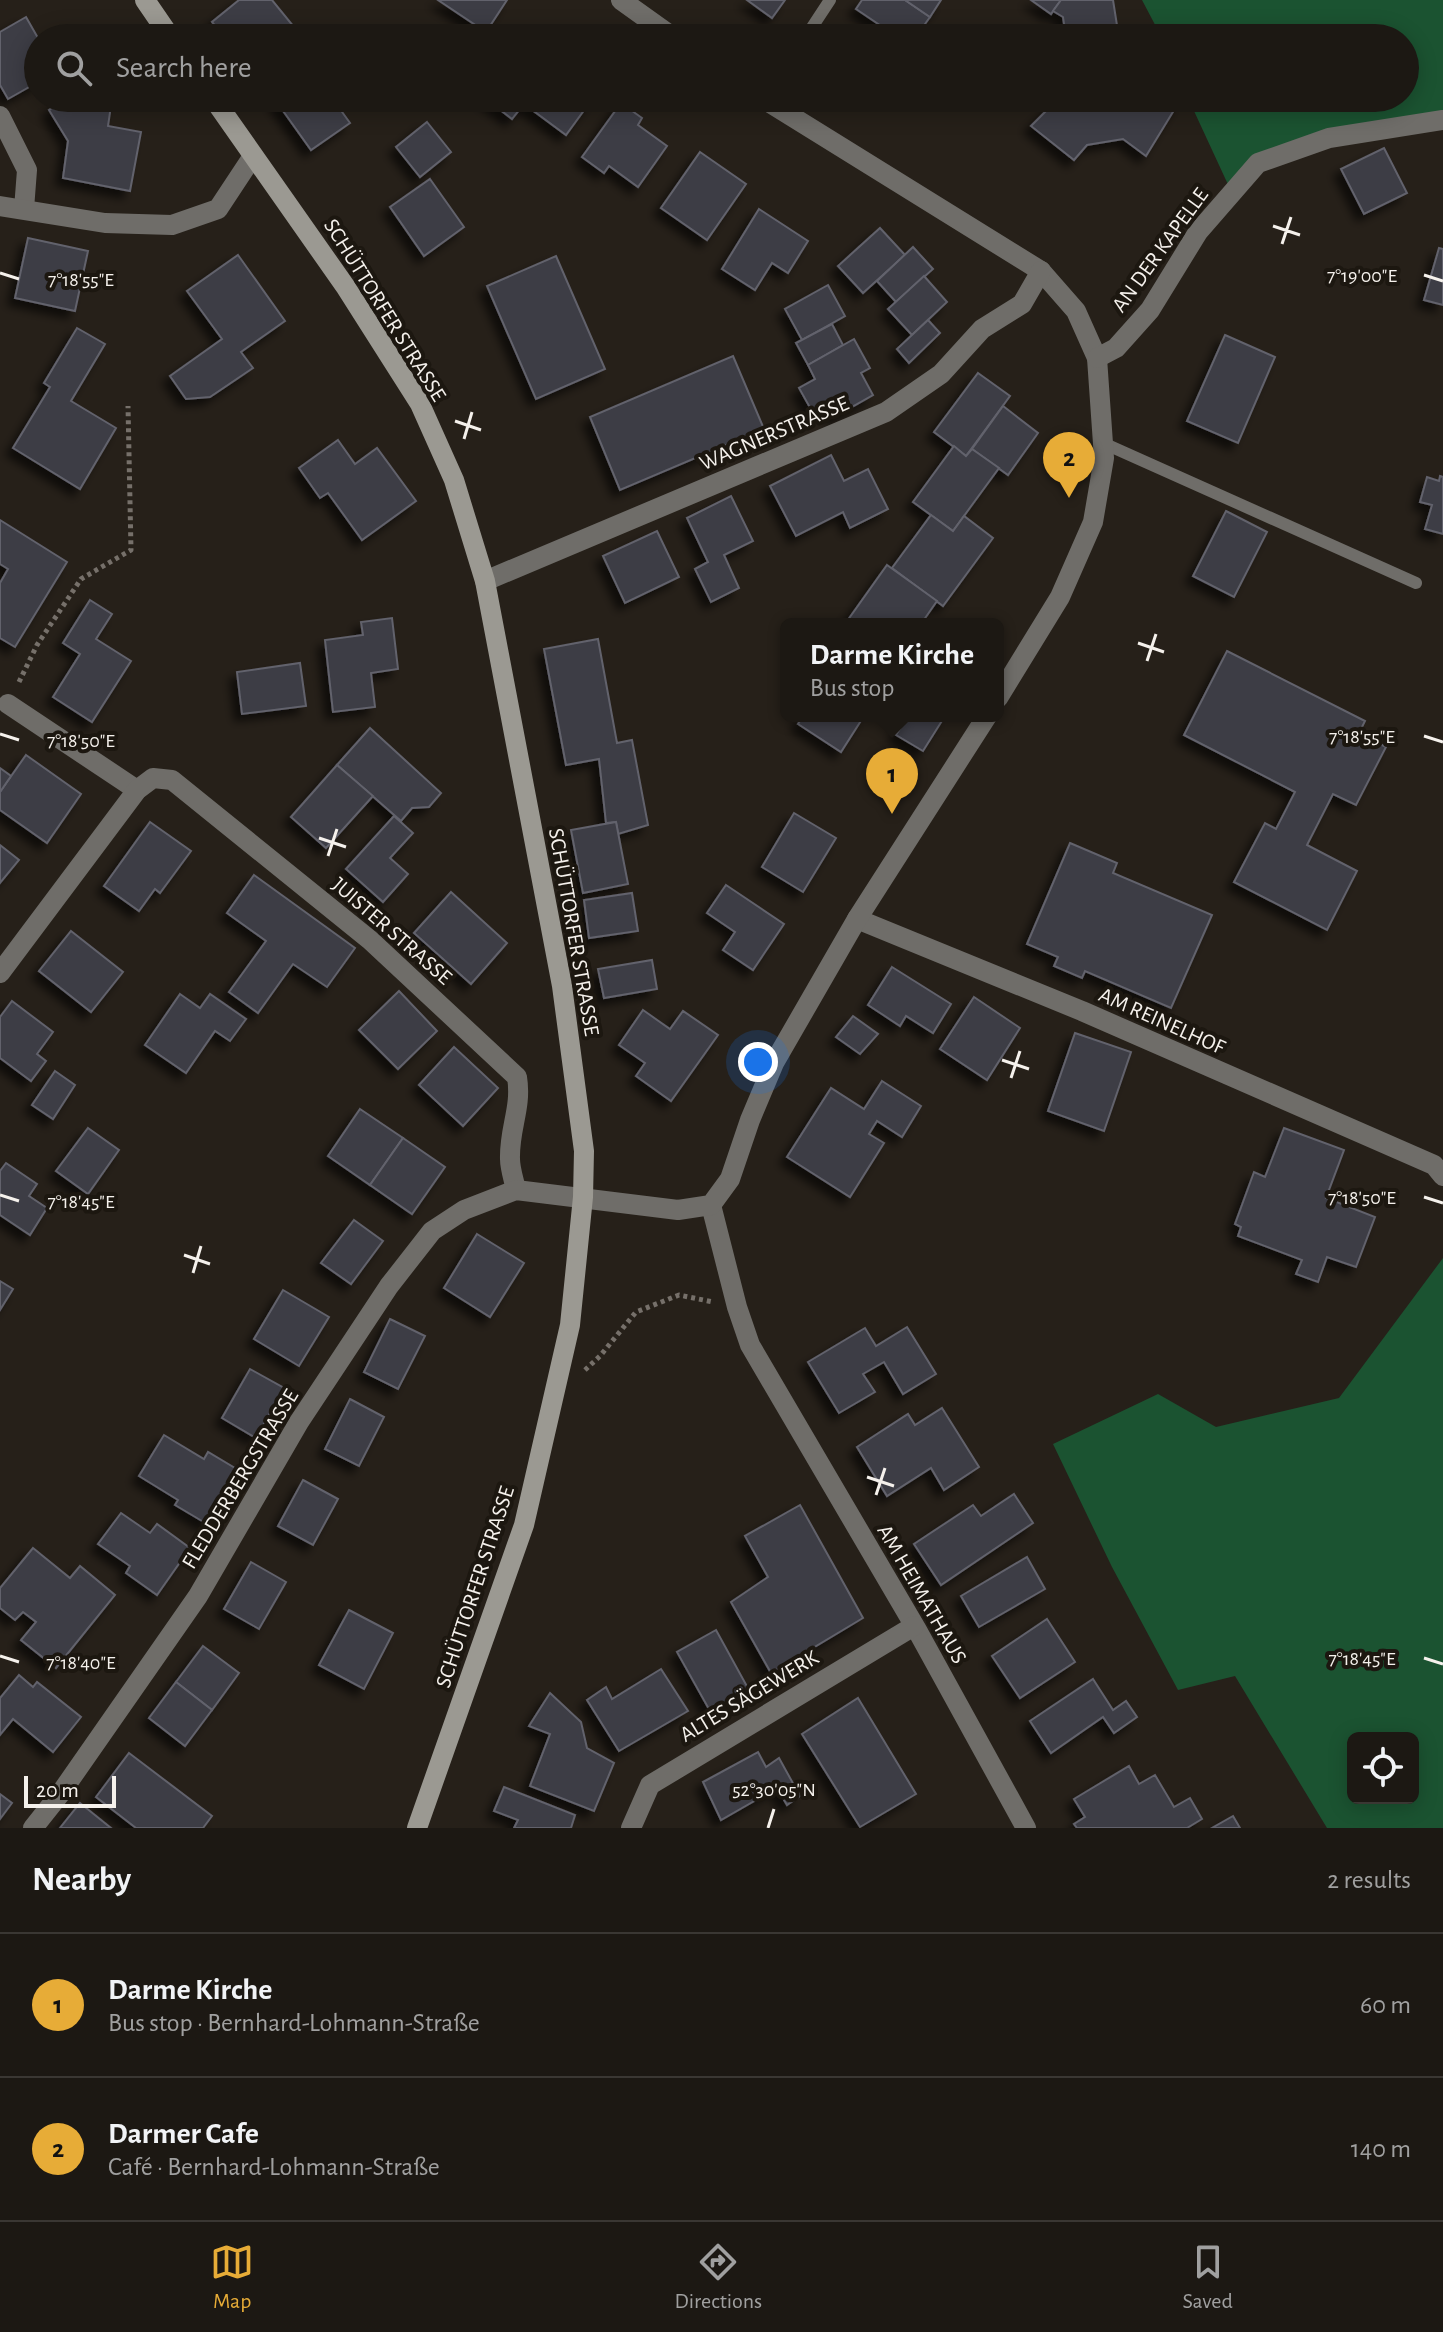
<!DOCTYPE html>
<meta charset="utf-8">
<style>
body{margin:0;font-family:"Alegreya Sans",sans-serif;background:#292521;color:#f1f3f6}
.controls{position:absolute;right:24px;bottom:24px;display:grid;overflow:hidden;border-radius:12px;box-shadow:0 4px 20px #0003}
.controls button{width:72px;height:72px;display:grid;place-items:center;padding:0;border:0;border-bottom:2px solid #3a3733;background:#1c1813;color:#f1f3f6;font:40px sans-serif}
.scale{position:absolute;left:24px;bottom:20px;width:92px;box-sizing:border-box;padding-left:8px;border:4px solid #f5f1ec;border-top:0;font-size:22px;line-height:28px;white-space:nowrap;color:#f5f1ec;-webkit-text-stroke:6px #1c1710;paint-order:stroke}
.you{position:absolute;left:758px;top:1062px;width:28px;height:28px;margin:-20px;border:6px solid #fff;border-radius:50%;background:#1a73e8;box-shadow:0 0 0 12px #1a73e833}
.badge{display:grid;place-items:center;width:52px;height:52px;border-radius:50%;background:#e7ac37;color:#111;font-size:26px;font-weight:700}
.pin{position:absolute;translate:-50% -66px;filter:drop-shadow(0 2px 4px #0008)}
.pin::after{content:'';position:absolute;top:42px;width:28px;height:24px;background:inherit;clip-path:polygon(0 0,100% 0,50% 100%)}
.popup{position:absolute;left:780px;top:618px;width:224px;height:104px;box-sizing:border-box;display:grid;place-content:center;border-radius:12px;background:#1c1813;filter:drop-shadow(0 2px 6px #0005);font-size:26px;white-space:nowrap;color:#a0a0a0}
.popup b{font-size:30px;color:#f1f3f6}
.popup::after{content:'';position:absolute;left:50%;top:100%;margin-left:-16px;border:16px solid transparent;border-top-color:#1c1813}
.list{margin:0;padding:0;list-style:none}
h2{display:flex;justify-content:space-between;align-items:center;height:104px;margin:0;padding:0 32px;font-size:34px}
h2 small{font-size:26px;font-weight:400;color:#a0a0a0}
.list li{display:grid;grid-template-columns:52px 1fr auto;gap:24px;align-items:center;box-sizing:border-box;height:144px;padding:0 32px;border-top:2px solid #3a3733}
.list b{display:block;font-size:30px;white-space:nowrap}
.list p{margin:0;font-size:26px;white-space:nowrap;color:#a0a0a0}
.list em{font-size:26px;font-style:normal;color:#a0a0a0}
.icon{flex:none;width:44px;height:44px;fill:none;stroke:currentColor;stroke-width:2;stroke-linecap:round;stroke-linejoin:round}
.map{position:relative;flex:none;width:1443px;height:1828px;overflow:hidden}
.search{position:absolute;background:#1c1813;box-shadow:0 4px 20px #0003;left:24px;right:24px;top:24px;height:88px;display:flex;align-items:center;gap:20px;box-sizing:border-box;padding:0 28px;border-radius:44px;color:#a0a0a0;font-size:30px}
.sheet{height:392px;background:#1c1813}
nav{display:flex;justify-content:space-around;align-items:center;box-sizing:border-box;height:112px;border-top:2px solid #3a3733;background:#1c1813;font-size:22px;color:#a0a0a0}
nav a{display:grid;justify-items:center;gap:4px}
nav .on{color:#e7ac37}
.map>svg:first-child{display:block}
.forest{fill:#1b5331;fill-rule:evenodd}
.building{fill:#3c3d45;stroke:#62626c;stroke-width:2;filter:url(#shadow)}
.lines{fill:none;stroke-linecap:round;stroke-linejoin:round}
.path{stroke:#76706a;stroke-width:5;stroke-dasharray:4 4;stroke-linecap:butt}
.lane{stroke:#6f6d69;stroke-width:12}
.street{stroke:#6f6d69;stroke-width:20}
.secondary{stroke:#9b9992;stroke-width:20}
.ticks{fill:none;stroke:#f5f1ec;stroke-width:3}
.labels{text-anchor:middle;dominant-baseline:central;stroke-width:8;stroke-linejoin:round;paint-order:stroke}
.street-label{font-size:22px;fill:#f5f1ec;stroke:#1c1710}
.ticks-label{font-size:20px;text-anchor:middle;fill:#f5f1ec;stroke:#1c1710;stroke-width:8;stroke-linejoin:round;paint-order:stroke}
</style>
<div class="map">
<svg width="1443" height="1828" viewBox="0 0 1443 1828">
<defs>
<filter id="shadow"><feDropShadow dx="-7" dy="7" stdDeviation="4" flood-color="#0009"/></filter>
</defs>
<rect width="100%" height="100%" fill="#262019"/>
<g class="forest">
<path d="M1142 0H1443V118L1258 161 1231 191 1188 98H1405V38H1162Z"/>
<path d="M1443 1258V1828H1327L1235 1676 1178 1690 1112 1567 1053 1444 1158 1394 1216 1427 1339 1398ZM1353 1738H1413V1798H1353Z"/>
</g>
<g class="building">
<path d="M239 0H272L303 38H225L212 22Z"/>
<path d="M438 0H507L486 32Z"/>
<path d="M747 0H785L772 18Z"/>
<path d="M862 0H905L930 17 915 38H899L856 9Z"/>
<path d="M905 0H941L930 17Z"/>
<path d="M1031 0H1061L1051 14Z"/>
<path d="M1061 0H1113L1119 38H1066L1063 17 1053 11Z"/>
<path d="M26 17 38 38V82L8 99 0 85V32Z"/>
<path d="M66 98 112 99 108 126 141 132 130 191 63 178 68 141 49 110Z"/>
<path d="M280 98H332L350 123 311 150 276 101Z"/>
<path d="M485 98H593L566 135 524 104 512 119Z"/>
<path d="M1059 98H1173L1179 102 1146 156 1123 139 1087 145 1074 160 1031 126Z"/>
<path d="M621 103 642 118 638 125 667 146 638 187 609 166 604 173 582 157Z"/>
<path d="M427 122 451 152 420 177 396 147Z"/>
<path d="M1384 148 1407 193 1364 214 1341 169Z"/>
<path d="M700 152 746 184 707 240 661 208Z"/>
<path d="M430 179 464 227 424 256 390 207Z"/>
<path d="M759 209 808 241 788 273 772 263 755 290 722 269Z"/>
<path d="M880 228 905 255 863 293 838 266Z"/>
<path d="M28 238 88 251 75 311 15 298Z"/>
<path d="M913 247 933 269 896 302 877 281Z"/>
<path d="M1439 248 1443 249V305L1424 300Z"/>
<path d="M238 255 285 321 241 352 253 368 210 397 186 399 170 376 222 339 187 291Z"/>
<path d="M556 256 605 369 536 399 487 286Z"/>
<path d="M924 276 947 302 912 335 888 309Z"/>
<path d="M828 285 845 316 802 340 785 309Z"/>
<path d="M928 320 940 333 909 363 897 349Z"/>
<path d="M832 324 843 345 808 365 796 343Z"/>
<path d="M77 328 105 344 71 401 116 428 80 489 13 448 50 387 44 383Z"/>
<path d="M1225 335 1275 357 1238 443 1187 421Z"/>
<path d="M854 339 870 368 861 373 873 395 834 417 828 405 813 413 799 388 815 379 808 365Z"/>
<path d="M733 356 764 429 620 490 590 417Z"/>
<path d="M978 373 1010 396 966 456 934 432Z"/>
<path d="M1003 406 1038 433 1008 475 972 449Z"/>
<path d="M338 440 355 464 377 448 416 501 362 540 328 493 320 498 299 468Z"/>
<path d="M954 446 966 456 972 449 999 468 953 531 913 502Z"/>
<path d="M831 455 844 481 868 469 888 509 850 528 843 512 796 536 770 486Z"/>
<path d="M1440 476 1443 477V534L1425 529 1432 505 1420 502 1427 477 1439 481Z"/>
<path d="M731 496 753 541 724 555 739 588 711 602 695 569 708 562 687 518Z"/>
<path d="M1226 511 1267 532 1234 597 1193 576Z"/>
<path d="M931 515 953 531 964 516 993 538 943 606 892 568Z"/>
<path d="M0 520 67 562 15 647 0 638V583L8 569 0 564Z"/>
<path d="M657 531 679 577 625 603 603 556Z"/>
<path d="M887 565 937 601 921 624H845Z"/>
<path d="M90 600 112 614 96 639 131 661 92 722 53 697 80 654 63 643Z"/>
<path d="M392 618 398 669 371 673 375 707 333 712 325 640 363 635 361 622Z"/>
<path d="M598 639 617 743 632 740 648 825 618 834 616 822 606 823 599 759 566 765 544 649Z"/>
<path d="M1227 651 1365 721 1359 733 1386 747 1356 805 1333 794 1307 845 1357 871 1327 930 1234 882 1265 823 1276 829 1295 792 1184 735Z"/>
<path d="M300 663 306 706 242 714 237 672Z"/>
<path d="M803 716H864L841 752 798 724Z"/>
<path d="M908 716H945L923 751 896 735Z"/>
<path d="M370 728 441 793 429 807 412 808 401 821 337 765Z"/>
<path d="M26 755 81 794 47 843 0 810V792Z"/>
<path d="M337 765 373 796 326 848 291 817Z"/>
<path d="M0 768 11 776 0 792Z"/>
<path d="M794 813 836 838 803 892 762 867Z"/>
<path d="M394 816 413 833 390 858 408 874 383 902 346 869Z"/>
<path d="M150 822 191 851 160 893 155 889 139 911 104 886Z"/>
<path d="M616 822 628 884 583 893 571 830Z"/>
<path d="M1070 843 1117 863 1113 873 1212 915 1171 1008 1085 971 1082 978 1054 966 1058 957 1027 944Z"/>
<path d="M0 845 19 860 0 883Z"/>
<path d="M254 875 355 948 327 987 293 964 258 1013 229 992 266 941 227 913Z"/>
<path d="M726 885 784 924 753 970 723 950 735 932 707 913Z"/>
<path d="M451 892 507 943 471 984 414 933Z"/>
<path d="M632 893 638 931 589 938 584 900Z"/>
<path d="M71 931 123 972 91 1012 39 971Z"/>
<path d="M652 960 657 989 604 998 598 969Z"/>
<path d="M892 967 951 1004 933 1033 906 1016 900 1026 868 1005Z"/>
<path d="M399 991 437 1031 398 1069 359 1030Z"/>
<path d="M180 994 200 1008 210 994 246 1019 230 1041 215 1031 186 1073 145 1045Z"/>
<path d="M974 997 1020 1028 987 1080 940 1049Z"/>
<path d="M12 1001 53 1032 37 1054 46 1061 31 1081 0 1058V1017Z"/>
<path d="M643 1010 670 1029 683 1011 718 1035 671 1101 636 1076 645 1063 619 1045Z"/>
<path d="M853 1016 878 1034 860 1054 836 1037Z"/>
<path d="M1075 1033 1131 1052 1104 1131 1048 1111Z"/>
<path d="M454 1047 498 1088 463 1126 419 1085Z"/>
<path d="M55 1071 75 1085 53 1119 32 1105Z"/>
<path d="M882 1081 921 1106 902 1137 877 1121 869 1134 884 1143 850 1197 787 1157 831 1088 864 1109Z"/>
<path d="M360 1109 403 1138 370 1185 328 1156Z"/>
<path d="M88 1128 119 1150 88 1194 56 1171Z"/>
<path d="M1284 1128 1344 1150 1326 1198 1375 1217 1356 1267 1327 1257 1318 1282 1296 1274 1302 1260 1238 1236 1241 1227 1235 1224 1254 1172 1265 1177Z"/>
<path d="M403 1138 445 1167 412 1214 370 1185Z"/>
<path d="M6 1163 37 1184 29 1196 47 1208 30 1235 0 1215V1171Z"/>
<path d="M354 1220 383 1241 351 1284 321 1263Z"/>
<path d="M477 1234 524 1263 490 1317 444 1288Z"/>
<path d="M0 1281 13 1289 0 1310Z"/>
<path d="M283 1290 329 1317 299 1366 254 1339Z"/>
<path d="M390 1319 425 1336 398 1389 364 1372Z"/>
<path d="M907 1327 936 1374 903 1394 884 1362 863 1374 875 1392 839 1413 808 1362 865 1328 876 1346Z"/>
<path d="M250 1369 284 1388 256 1438 222 1418Z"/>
<path d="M350 1399 384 1417 359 1466 325 1449Z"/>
<path d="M942 1408 979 1467 944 1490 931 1468 887 1496 857 1447 908 1414 915 1425Z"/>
<path d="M164 1435 204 1459 208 1452 240 1471 207 1524 175 1505 178 1500 139 1476Z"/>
<path d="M303 1480 338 1499 313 1545 278 1526Z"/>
<path d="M1014 1494 1033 1523 941 1585 914 1544 973 1505 981 1516Z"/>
<path d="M800 1505 863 1618 771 1673 731 1602 768 1577 745 1536Z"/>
<path d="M121 1513 150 1533 157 1524 190 1548 157 1595 126 1573 130 1566 98 1544Z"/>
<path d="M33 1548 70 1578 80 1566 115 1595 56 1668 21 1640 36 1622 23 1612 15 1620 0 1608V1588Z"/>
<path d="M1027 1557 1045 1589 979 1627 961 1596Z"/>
<path d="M251 1562 286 1582 259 1629 224 1609Z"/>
<path d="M349 1610 393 1633 364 1689 319 1665Z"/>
<path d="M1047 1619 1075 1662 1020 1698 992 1656Z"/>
<path d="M716 1630 749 1690 710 1711 677 1652Z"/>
<path d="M203 1646 239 1673 212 1710 176 1682Z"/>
<path d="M661 1669 688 1711 619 1751 587 1700 606 1687 612 1699Z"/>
<path d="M19 1675 33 1687 37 1682 81 1717 53 1752 13 1719 0 1735V1698Z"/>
<path d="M1093 1679 1113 1710 1126 1701 1137 1717 1114 1733 1103 1717 1051 1753 1030 1721Z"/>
<path d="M176 1682 212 1710 185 1746 149 1718Z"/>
<path d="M550 1693 581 1722 587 1748 614 1763 594 1811 530 1786 550 1734 529 1726Z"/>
<path d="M858 1698 916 1794 860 1827 802 1734Z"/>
<path d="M758 1752 766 1767 779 1758 800 1796 787 1805 777 1788 721 1820 703 1782Z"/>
<path d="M129 1753 212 1816 203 1828H136L96 1797Z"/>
<path d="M1129 1766 1139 1784 1155 1775 1174 1807 1190 1798 1202 1819 1187 1828H1077L1074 1824 1085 1817 1074 1799Z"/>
<path d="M504 1787 575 1815 571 1828H514L518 1820 494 1811Z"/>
<path d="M0 1794 12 1803 0 1819Z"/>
<path d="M80 1803 111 1828H60Z"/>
<path d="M1233 1816 1240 1828H1212Z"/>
</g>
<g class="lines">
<g class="path">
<path d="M19 682 37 645 81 579 131 550 128 406"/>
<path d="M585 1370 600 1356 636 1312 679 1295 713 1302"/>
</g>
<g class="lane">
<path d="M805 38 830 0"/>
<path d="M1103 443 1416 583"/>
</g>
<g class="street">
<path d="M621 0 674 38"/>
<path d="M762 98 1041 271 1076 311 1097 358 1104 458 1093 522 1060 597 998 698"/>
<path d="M0 116 27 170 24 209"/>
<path d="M0 206 105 223 172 225 218 209 253 156"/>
<path d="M1097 358 1116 348 1150 310 1198 232 1258 163 1329 138 1443 120"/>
<path d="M485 581 886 412 941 374 982 329 1022 304 1041 271"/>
<path d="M8 704 137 790"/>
<path d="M857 919 1082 1011 1434 1165 1443 1176"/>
<path d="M0 973 137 790 153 778 172 780 370 940 517 1077C522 1108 509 1128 510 1159 510 1169 514 1180 516 1190"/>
<path d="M711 1205 737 1307 750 1345 917 1630 1026 1828"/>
<path d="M33 1828 60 1794 198 1596 299 1422 389 1286 432 1231 464 1210 516 1190 678 1210 711 1205 730 1179 750 1120 774 1063 857 919 987 716"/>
<path d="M631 1828 650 1785 914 1626"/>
</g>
<g class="secondary">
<path d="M145 0 171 38"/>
<path d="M213 98 345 286 420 404 454 480 485 581 562 986 584 1151 583 1197 570 1325 524 1525 417 1828"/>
</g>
</g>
<path class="ticks" d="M1273 226 1300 235M1282 244 1291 217M0 273 19 279M1424 275 1443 281M455 421 481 430M464 439 472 412M1138 643 1164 652M1147 661 1156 634M0 734 19 740M1424 736 1443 742M319 838 346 847M328 856 337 829M1002 1060 1029 1069M1011 1078 1020 1051M0 1195 19 1201M1424 1197 1443 1203M184 1255 210 1264M193 1273 201 1246M867 1477 894 1486M876 1495 885 1468M0 1656 19 1662M1424 1658 1443 1664M768 1828 774 1809"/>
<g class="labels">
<g class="street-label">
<text transform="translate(1160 250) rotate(-54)">AN DER KAPELLE</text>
<text transform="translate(385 310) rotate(58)">SCHÜTTORFER STRASSE</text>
<text transform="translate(774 433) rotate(-23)">WAGNERSTRASSE</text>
<text transform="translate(392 931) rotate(41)">JUISTER STRASSE</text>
<text transform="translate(574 932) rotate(80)">SCHÜTTORFER STRASSE</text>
<text transform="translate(1162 1021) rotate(24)">AM REINELHOF</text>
<text transform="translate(240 1479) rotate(-59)">FLEDDERBERGSTRASSE</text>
<text transform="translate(475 1587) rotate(-72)">SCHÜTTORFER STRASSE</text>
<text transform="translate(922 1594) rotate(60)">AM HEIMATHAUS</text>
<text transform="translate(749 1696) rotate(-31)">ALTES SÄGEWERK</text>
</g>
</g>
<g class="ticks-label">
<text x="1362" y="282">7°19'00"E</text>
<text x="81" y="286">7°18'55"E</text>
<text x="1362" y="743">7°18'55"E</text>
<text x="81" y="747">7°18'50"E</text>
<text x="1362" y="1204">7°18'50"E</text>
<text x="81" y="1208">7°18'45"E</text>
<text x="1362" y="1665">7°18'45"E</text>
<text x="81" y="1669">7°18'40"E</text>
<text x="774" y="1796">52°30'05"N</text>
</g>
</svg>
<div class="controls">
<button><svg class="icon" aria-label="locate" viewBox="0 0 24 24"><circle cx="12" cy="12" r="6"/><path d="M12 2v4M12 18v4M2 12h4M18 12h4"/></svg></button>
</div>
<div class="scale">20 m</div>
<div class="you"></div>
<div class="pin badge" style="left:892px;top:814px">1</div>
<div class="popup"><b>Darme Kirche</b>Bus stop</div>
<div class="pin badge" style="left:1069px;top:498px">2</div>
<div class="search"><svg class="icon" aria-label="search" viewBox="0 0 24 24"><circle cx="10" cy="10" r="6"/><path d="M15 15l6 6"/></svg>Search here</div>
</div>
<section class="sheet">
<h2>Nearby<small>2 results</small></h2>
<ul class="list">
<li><span class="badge">1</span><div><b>Darme Kirche</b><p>Bus stop · Bernhard-Lohmann-Straße</p></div><em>60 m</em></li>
<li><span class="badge">2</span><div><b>Darmer Cafe</b><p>Café · Bernhard-Lohmann-Straße</p></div><em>140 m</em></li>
</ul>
</section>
<nav>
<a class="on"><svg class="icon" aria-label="map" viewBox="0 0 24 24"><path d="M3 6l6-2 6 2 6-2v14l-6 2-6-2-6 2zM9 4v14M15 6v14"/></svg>Map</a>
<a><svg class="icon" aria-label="directions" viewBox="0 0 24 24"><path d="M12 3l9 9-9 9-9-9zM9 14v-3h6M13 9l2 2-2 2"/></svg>Directions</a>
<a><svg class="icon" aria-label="saved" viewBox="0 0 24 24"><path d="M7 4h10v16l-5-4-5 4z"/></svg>Saved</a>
</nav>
